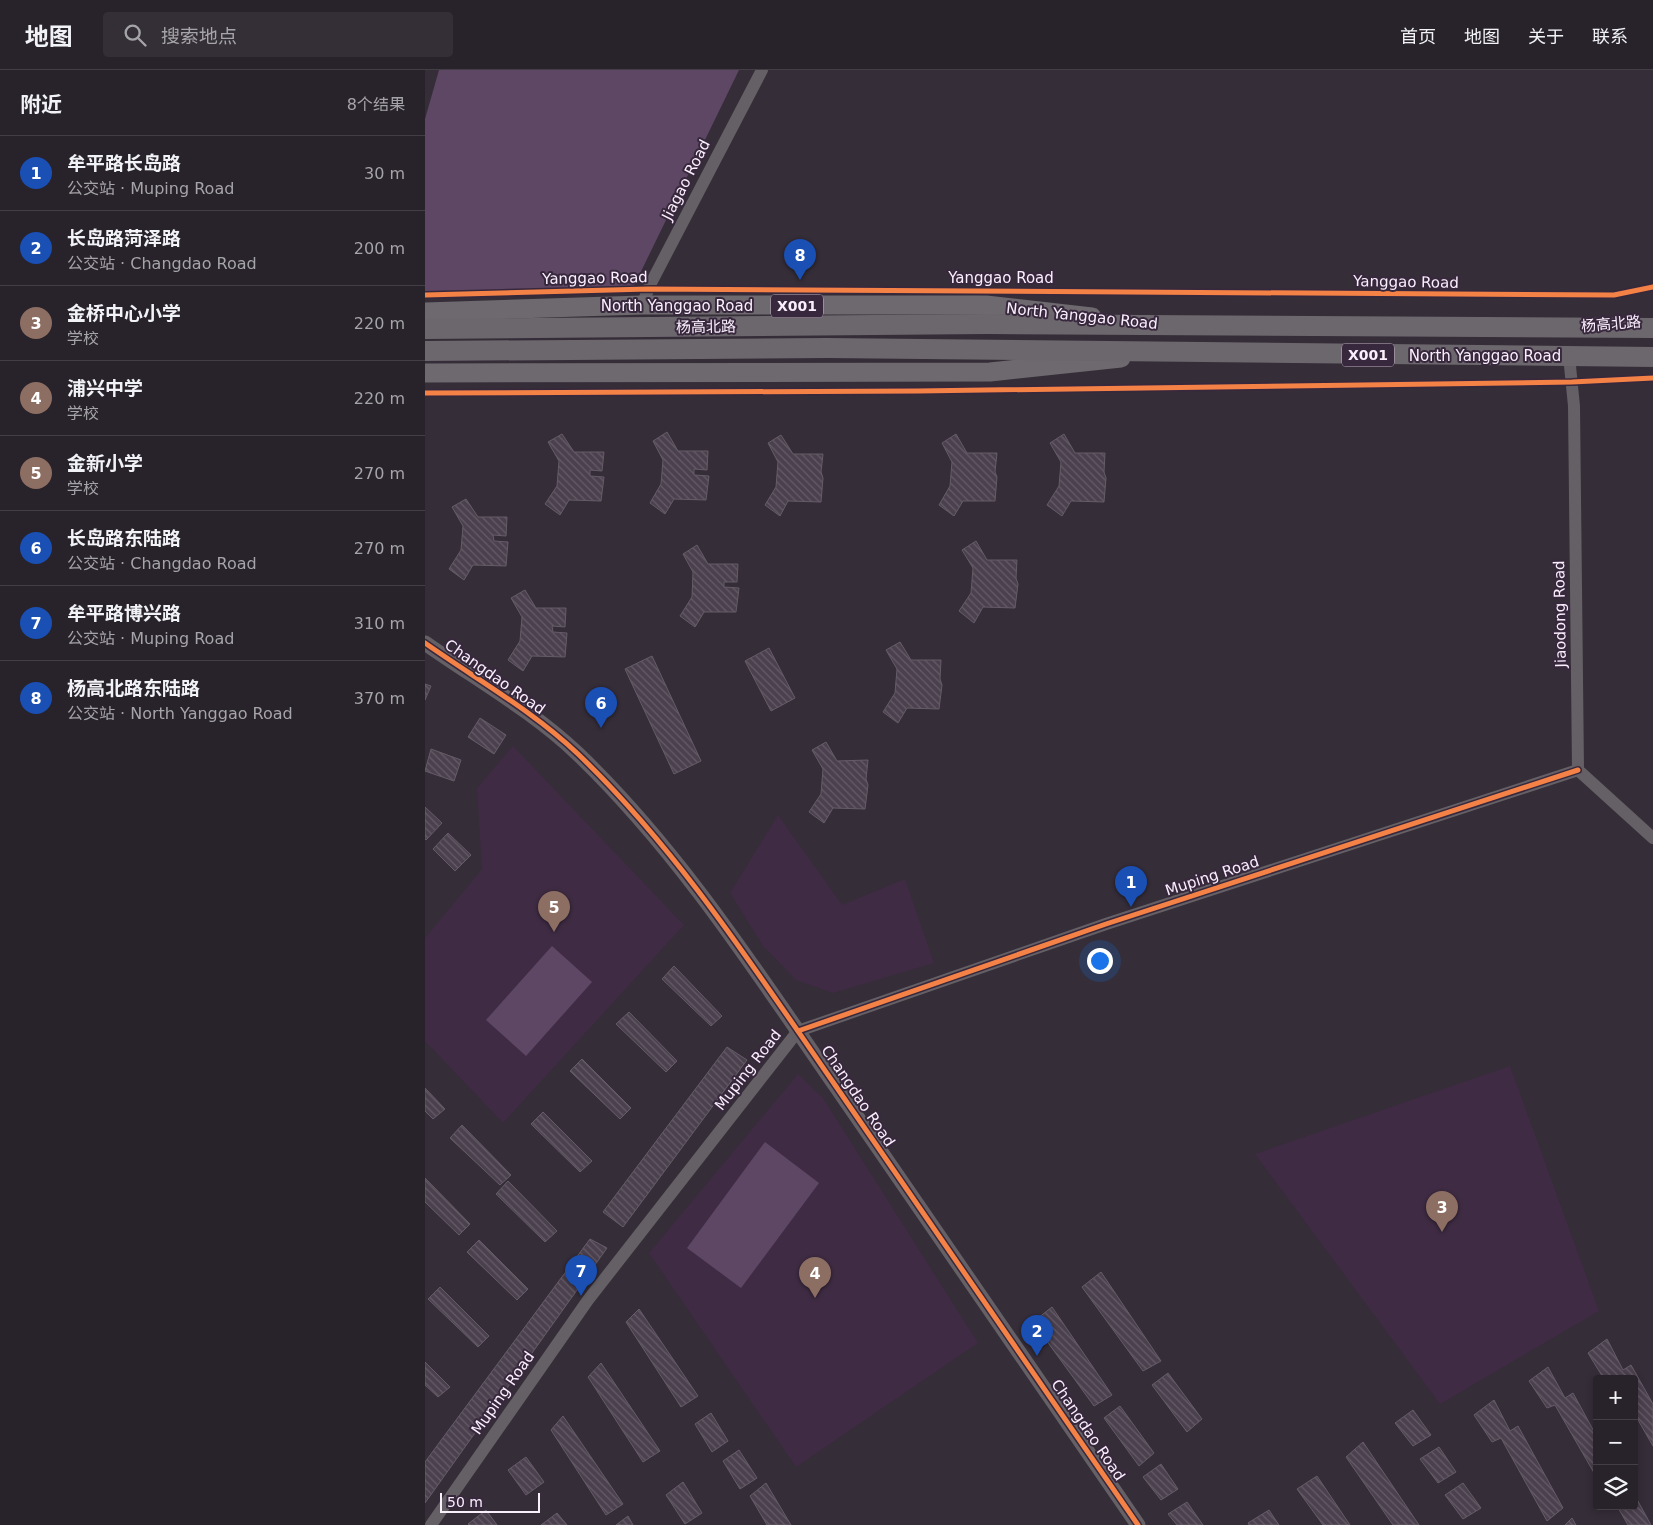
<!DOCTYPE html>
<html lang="zh">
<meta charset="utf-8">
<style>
body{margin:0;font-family:"DejaVu Sans","Noto Sans SC",sans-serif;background:#342f36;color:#f1f3f6}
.controls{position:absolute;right:15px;bottom:15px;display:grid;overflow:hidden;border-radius:5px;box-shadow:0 2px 8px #0003}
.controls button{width:45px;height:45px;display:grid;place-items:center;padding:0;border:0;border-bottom:1px solid #443f47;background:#28222a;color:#f1f3f6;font:25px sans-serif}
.scale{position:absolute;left:15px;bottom:12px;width:100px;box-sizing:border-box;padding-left:5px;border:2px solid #faeffd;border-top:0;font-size:14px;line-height:18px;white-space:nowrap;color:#faeffd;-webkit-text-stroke:4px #38283d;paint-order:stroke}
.you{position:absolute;left:674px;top:890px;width:18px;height:18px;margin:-12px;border:4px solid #fff;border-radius:50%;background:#1a73e8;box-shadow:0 0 0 8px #1a73e833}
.badge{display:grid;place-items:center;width:32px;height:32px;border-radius:50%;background:#0b8043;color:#fff;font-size:16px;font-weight:700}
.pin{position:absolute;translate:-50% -41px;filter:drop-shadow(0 1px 2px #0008)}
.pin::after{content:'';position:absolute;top:26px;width:18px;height:15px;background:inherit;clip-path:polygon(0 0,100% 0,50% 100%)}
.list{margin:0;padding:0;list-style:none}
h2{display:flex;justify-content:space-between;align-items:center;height:65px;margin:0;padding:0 20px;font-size:21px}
h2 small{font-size:16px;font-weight:400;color:#a5a4a8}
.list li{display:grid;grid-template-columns:32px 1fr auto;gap:15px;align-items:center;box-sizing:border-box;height:75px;padding:0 20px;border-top:1px solid #443f47}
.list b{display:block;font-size:19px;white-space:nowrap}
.list p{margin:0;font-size:16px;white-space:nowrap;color:#a5a4a8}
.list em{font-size:16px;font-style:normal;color:#a5a4a8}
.icon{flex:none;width:28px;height:28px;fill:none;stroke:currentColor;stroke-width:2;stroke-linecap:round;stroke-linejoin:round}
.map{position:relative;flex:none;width:1228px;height:1455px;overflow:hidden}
header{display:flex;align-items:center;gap:30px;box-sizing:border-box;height:70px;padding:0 25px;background:#28222a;border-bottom:1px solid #443f47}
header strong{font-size:24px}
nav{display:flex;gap:28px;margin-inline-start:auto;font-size:18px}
.search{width:350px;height:45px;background:#342f36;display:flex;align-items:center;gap:12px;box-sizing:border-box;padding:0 18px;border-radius:5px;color:#a5a4a8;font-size:19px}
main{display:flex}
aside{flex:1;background:#28222a}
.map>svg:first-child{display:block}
.built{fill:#3f2c44}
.green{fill:#5e4764}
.building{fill:url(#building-back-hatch);stroke:#645d67}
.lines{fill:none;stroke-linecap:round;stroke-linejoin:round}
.minor{stroke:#646065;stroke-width:12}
.tertiary{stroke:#646065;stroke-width:15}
.primary{stroke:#6d696e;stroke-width:19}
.trunk{stroke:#6c666d;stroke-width:20}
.cycleway-casing{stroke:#38283d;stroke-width:8}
.cycleway{stroke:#f48246;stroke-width:5}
.labels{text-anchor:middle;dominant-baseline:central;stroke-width:4;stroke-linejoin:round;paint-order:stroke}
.shield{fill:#38283d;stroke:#c0b3c3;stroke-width:1}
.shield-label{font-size:14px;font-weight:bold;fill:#faeffd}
.street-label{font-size:15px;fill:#faeffd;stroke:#38283d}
</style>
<header>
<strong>地图</strong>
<div class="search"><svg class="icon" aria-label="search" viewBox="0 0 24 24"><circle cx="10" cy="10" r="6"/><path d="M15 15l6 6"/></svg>搜索地点</div>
<nav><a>首页</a><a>地图</a><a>关于</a><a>联系</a></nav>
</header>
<main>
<aside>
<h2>附近<small>8个结果</small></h2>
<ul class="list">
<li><span class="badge" style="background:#1a4fb4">1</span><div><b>牟平路长岛路</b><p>公交站 · Muping Road</p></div><em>30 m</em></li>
<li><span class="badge" style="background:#1a4fb4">2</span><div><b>长岛路菏泽路</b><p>公交站 · Changdao Road</p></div><em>200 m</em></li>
<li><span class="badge" style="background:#8d6e63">3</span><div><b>金桥中心小学</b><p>学校</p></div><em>220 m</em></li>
<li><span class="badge" style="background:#8d6e63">4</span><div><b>浦兴中学</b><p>学校</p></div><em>220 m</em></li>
<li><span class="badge" style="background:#8d6e63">5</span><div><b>金新小学</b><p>学校</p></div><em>270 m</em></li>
<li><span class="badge" style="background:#1a4fb4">6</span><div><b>长岛路东陆路</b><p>公交站 · Changdao Road</p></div><em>270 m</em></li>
<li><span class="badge" style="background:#1a4fb4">7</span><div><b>牟平路博兴路</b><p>公交站 · Muping Road</p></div><em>310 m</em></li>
<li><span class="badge" style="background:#1a4fb4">8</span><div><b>杨高北路东陆路</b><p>公交站 · North Yanggao Road</p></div><em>370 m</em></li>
</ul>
</aside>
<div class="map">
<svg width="1228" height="1455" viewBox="0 0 1228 1455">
<defs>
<pattern id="building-back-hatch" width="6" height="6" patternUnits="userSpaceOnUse" patternTransform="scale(1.25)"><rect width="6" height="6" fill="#4b404e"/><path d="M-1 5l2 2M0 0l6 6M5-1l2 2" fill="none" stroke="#665c68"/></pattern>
</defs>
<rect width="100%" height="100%" fill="#352d38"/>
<g class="built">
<path d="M88 676 259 855 78 1053 0 971V868L57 799 52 718Z"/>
<path d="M353 745 417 835 480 809 509 893 408 923 371 910 338 876 305 823Z"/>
<path d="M1085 996 1174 1241 1015 1334 830 1084Z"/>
<path d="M373 1004 398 1028 553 1273 371 1397 224 1183Z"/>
</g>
<g class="green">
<path d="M14 0H314L207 220 0 221V49Z"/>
<path d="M127 876 167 912 101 986 61 950Z"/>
<path d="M340 1072 394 1113 316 1218 262 1178Z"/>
</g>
<g class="building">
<path d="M242 362 253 381H283L282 400 269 399V405L284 406 281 430 249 429 240 444 225 433 236 414 238 390 228 371Z"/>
<path d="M137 364 149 382H179L177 401 165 400V406L179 407 176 431 144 430 135 445 120 434 132 416 134 391 123 372Z"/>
<path d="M531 364 542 383H572L570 402 572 407 570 431H538L529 446 514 435 525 416 527 392 517 373Z"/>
<path d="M639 364 650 383H680L679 402 681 408 679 432 646 431 637 446 622 435 634 416 636 392 625 373Z"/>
<path d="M356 365 368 384H398L396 402 398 408 396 432 363 431 355 446 340 435 351 417 353 392 343 373Z"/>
<path d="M41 429 53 447H82L81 466 68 465 69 471 83 472 81 496 48 495 39 510 24 499 36 480 38 456 27 437Z"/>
<path d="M551 471 562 490H592L591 508 593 514 590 538 558 537 549 553 534 541 546 523 548 498 537 480Z"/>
<path d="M272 475 283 494H313L312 512H299V517L314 518 311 542H279L270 557 255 546 267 527 268 502 258 484Z"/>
<path d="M100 520 111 538H141L140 557 127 556 128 562 142 563 140 587 107 586 98 601 83 590 95 571 97 547 86 528Z"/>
<path d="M475 572 486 590H516L515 609 517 615 514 639 482 638 473 653 458 642 470 623 472 599 461 580Z"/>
<path d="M344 578 370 628 346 641 320 591Z"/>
<path d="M227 586 276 691 249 704 200 599Z"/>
<path d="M0 614 6 616 0 630Z"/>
<path d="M55 648 81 665 69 684 43 667Z"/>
<path d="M401 672 412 691 443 690 441 709 443 715 440 739 408 738 399 753 384 742 396 724 398 699 387 680Z"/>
<path d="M6 679 36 690 29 711 0 701Z"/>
<path d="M0 737 17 753 1 770 0 769Z"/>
<path d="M23 763 46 785 30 801 8 779Z"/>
<path d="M249 896 297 946 286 956 237 909Z"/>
<path d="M204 942 252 991 241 1002 191 954Z"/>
<path d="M302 977 322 990 198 1157 178 1142Z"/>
<path d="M157 989 206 1038 195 1049 145 1001Z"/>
<path d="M0 1018 20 1039 8 1049 0 1041Z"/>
<path d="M118 1042 167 1091 155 1102 106 1054Z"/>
<path d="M37 1055 86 1105 75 1115 25 1068Z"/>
<path d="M0 1108 45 1154 34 1165 0 1132Z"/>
<path d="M83 1111 132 1161 120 1172 71 1124Z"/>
<path d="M165 1169 182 1178 0 1433V1392Z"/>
<path d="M54 1170 103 1219 92 1230 42 1182Z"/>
<path d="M676 1202 736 1291 718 1301 657 1217Z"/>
<path d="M15 1217 64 1266 53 1277 3 1229Z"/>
<path d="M627 1237 687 1325 669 1336 608 1252Z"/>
<path d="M214 1239 273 1326 256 1337 201 1252Z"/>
<path d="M1182 1269 1198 1300 1206 1295 1228 1334V1376L1209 1343V1309H1190L1189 1307 1179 1309 1163 1283Z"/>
<path d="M0 1292 25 1317 13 1327 0 1315Z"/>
<path d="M176 1293 235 1381 218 1392 163 1307Z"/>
<path d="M1123 1297 1140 1328 1148 1323 1172 1367V1408L1130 1335 1122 1338 1104 1311Z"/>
<path d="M743 1303 777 1349 762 1362 727 1315Z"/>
<path d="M1069 1330 1085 1361 1093 1356 1138 1438 1122 1451 1076 1368 1067 1372 1049 1345Z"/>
<path d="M695 1336 729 1383 714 1396 679 1348Z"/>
<path d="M988 1340 1006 1365 988 1376 970 1353Z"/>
<path d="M286 1343 303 1371 287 1382 270 1354Z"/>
<path d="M138 1346 198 1434 181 1445 126 1360Z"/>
<path d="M938 1372 994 1455H968L921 1387Z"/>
<path d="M1014 1377 1031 1402 1013 1413 995 1389Z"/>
<path d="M314 1380 332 1408 315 1419 298 1391Z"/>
<path d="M101 1387 119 1412 101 1425 83 1400Z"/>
<path d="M736 1394 753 1419 736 1430 718 1407Z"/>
<path d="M892 1406 925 1455H898L872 1419Z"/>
<path d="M258 1412 277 1443 260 1454 241 1425Z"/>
<path d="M341 1413 366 1455H342L325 1426Z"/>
<path d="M1038 1413 1056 1438 1038 1449 1020 1425Z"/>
<path d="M1209 1424 1226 1455H1203L1192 1436H1209Z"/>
<path d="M762 1432 778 1455H752L743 1444Z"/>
<path d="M61 1440 72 1455H44L43 1454Z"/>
<path d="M844 1440 854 1455H824L823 1453Z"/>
<path d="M132 1443 142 1455H116Z"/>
<path d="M203 1446 208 1455H191Z"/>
<path d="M1147 1448 1151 1455H1140Z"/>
</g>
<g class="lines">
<g class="minor">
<path d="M217 235 225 215 337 0"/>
<path d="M1144 286 1149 336 1153 700 1228 768"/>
<path d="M6 1455 163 1230 373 961 681 854 1153 700"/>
</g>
<path class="tertiary" d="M0 573C51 609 108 641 153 684 254 781 331 901 410 1015 511 1162 612 1308 713 1455"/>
<g class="primary">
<path d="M0 242 217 235H561L667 247"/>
<path d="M0 303 565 302 696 288"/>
</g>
<g class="trunk">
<path d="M0 259 562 254 1228 258"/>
<path d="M0 281 402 278 1228 287"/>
</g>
<g class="cycleway-casing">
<g id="cycleway">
<path d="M0 225 223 219 1189 225 1228 217"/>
<path d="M0 323 493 321 1147 312 1228 308"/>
<path d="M0 573C51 609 108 641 153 684 254 781 331 901 410 1015 511 1162 612 1308 713 1455"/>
<path d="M373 961 681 854 1153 700"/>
</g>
</g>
<use href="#cycleway" class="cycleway"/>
</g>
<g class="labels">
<g class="shield">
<rect x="346" y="224.5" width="52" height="23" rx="4"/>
<rect x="917" y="273.5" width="52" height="23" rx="4"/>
</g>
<g class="shield-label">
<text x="372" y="236">X001</text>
<text x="943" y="285">X001</text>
</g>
<g class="street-label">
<text transform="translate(261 110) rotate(-63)">Jiagao Road</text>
<text transform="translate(170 208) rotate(-1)">Yanggao Road</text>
<text x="576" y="208">Yanggao Road</text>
<text transform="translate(981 212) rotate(1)">Yanggao Road</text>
<text x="252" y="236">North Yanggao Road</text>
<text transform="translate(657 246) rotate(6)">North Yanggao Road</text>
<text transform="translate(1186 254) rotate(-5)">杨高北路</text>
<text transform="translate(281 257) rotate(-1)">杨高北路</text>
<text x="1060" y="286">North Yanggao Road</text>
<text transform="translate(1135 544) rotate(-91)">Jiaodong Road</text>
<text transform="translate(70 607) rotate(35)">Changdao Road</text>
<text transform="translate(787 806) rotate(-18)">Muping Road</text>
<text transform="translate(323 1000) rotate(-52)">Muping Road</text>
<text transform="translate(433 1026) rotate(56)">Changdao Road</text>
<text transform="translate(78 1323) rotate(-55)">Muping Road</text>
<text transform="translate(663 1360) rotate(56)">Changdao Road</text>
</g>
</g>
</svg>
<div class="controls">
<button>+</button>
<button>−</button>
<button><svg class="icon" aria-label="layers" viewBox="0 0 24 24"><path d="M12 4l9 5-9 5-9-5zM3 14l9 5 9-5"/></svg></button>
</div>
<div class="scale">50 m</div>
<div class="you"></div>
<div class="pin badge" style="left:706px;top:837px;background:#1a4fb4">1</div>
<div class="pin badge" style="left:612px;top:1286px;background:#1a4fb4">2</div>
<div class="pin badge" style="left:1017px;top:1162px;background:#8d6e63">3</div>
<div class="pin badge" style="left:390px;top:1228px;background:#8d6e63">4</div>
<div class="pin badge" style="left:129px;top:862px;background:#8d6e63">5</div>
<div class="pin badge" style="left:176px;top:658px;background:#1a4fb4">6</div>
<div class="pin badge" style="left:156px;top:1226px;background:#1a4fb4">7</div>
<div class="pin badge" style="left:375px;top:210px;background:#1a4fb4">8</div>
</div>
</main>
